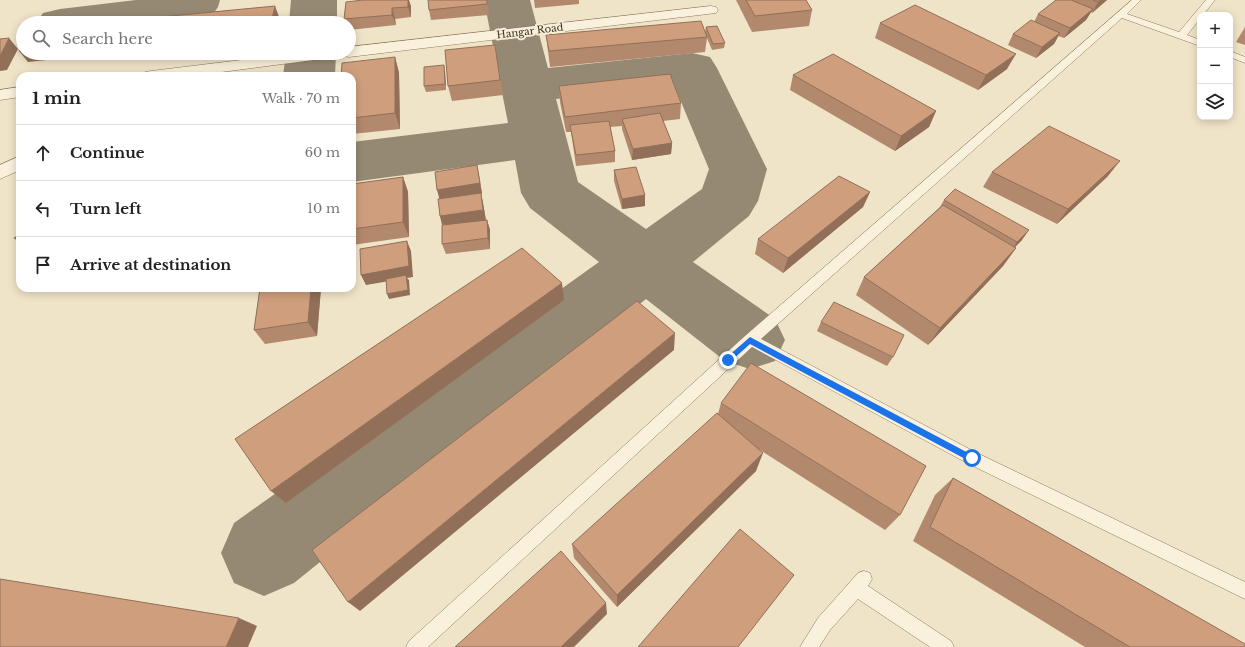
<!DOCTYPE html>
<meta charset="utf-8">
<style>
body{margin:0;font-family:"Libre Baskerville",serif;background:#f2f2f2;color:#222}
.controls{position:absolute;right:12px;top:12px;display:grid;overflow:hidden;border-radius:8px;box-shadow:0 2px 10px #0003}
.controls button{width:36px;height:36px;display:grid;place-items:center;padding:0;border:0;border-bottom:1px solid #e0e0e0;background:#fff;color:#222;font:20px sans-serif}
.stop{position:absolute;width:12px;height:12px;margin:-9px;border:3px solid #1a73e8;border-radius:50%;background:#fff}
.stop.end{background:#1a73e8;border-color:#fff;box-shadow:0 1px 4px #0008}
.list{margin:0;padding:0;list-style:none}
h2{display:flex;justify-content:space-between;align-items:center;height:52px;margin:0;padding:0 16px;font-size:17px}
h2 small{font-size:13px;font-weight:400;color:#767676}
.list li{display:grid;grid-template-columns:26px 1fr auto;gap:12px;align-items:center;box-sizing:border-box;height:56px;padding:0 16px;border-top:1px solid #e0e0e0}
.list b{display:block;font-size:15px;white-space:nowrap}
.list em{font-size:13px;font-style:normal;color:#767676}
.icon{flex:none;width:22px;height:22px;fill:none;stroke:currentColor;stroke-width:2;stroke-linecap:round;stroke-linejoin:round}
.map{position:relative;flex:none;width:1245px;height:647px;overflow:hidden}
.search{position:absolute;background:#fff;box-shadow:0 2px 10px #0003;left:16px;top:16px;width:340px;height:44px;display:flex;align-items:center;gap:10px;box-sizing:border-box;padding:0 14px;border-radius:22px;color:#767676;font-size:15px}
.panel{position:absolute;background:#fff;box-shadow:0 2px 10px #0003;left:16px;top:72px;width:340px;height:220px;border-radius:12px}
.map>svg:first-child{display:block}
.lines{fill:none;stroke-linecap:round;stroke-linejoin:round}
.taxiway{fill:#968974;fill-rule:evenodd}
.service-casing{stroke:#8d765c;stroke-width:1}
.minor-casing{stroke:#8d765c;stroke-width:1}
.service{fill:#faf1dc;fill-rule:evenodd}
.minor{fill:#faf1dc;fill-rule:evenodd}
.wall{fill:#b2896c}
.shaded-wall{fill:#916f58}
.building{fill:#cf9f7d;stroke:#916f58}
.route{fill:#1a73e8}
.labels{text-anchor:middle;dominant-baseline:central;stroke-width:4;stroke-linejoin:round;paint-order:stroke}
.far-street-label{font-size:10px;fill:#3d2e20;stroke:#f7eed8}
</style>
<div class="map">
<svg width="1245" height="647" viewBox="0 0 1245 647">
<rect width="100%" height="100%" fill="#f0e4c8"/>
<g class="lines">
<g class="taxiway">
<path d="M136 0H220L218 7 211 17 177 23H36L43 13 60 9Z"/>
<path d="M291 0H337V23H289Z"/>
<path d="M484 0H530L548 68 692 53 710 57 717 68 767 169 758 201 749 216 693 262 775 319 785 340 775 361 750 369 725 361 646 299 294 583 264 596 234 583 221 553 234 523 599 262 530 208 521 193 515 160 352 182V142L508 123ZM674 85 709 169 702 189 646 229 578 182 556 99Z"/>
<path d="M286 53H336L335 76H283Z"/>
</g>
<g class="service-casing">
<g id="service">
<path d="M1132 0H1141L1127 14 1179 32 1206 0H1215L1203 15H1200V19L1187 35 1200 40V46L1122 18 761 339 977 453 1245 582V599L967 463 752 347 428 647H406L409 641 745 336Z"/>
<path d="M1230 51 1245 57V63L1230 57Z"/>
<path d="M864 571 870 573 872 579 868 586 951 641 954 647H930L858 599 830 630 819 647H800L818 618 858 573Z"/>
</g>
</g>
<g class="minor-casing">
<g id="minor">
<path d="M711 6 716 7 718 10 716 13 349 57 344 56 191 76H143L145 72 151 71 299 53H349V47Z"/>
<path d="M20 87V97L0 100V90Z"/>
<path d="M20 156V170L0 179V165Z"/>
</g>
</g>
<use href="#service" class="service"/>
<use href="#minor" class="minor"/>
</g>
<g class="wall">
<path d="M487 0 489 15 431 20 429 10Z"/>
<path d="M534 0H579V4L535 8Z"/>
<path d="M736 0H806L812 10 809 26 752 32Z"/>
<path d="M1056 0H1107L1092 13 1091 12 1086 20 1064 38 1058 36 1054 44 1036 58 1008 45 1013 34 1034 22 1038 14Z"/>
<path d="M346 2 411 6V17L395 19 396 25 349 30V23H346L344 19Z"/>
<path d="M880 23 1007 69 978 90 875 38Z"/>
<path d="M706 27 725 43 724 48 712 50 707 38 705 52 550 67 546 35 705 32Z"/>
<path d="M1245 27V45L1236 42Z"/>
<path d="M495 45 503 95 452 101 448 86Z"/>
<path d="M129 53H153L131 55Z"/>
<path d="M395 57 399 73 400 129 352 134V76Z"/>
<path d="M445 71 446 90 426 92 424 86Z"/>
<path d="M793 75 936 111 929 127 895 151 790 90Z"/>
<path d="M559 86 681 103 680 119 663 121 672 143 671 154 632 160 622 129V126L610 127 615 151V162L576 166 571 132H566L560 102Z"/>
<path d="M614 170 645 195V206L622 209 614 181Z"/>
<path d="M992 172 1108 176 1057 224 983 187Z"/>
<path d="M479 176 482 193 481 194 483 203 486 220H487L490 230V249L446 254 442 244V225L440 216 439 199Z"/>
<path d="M403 177 408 192 409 237 352 245V184Z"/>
<path d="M870 192 863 207 783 273 755 254 758 239Z"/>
<path d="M944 200 1022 240 1015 247 1016 248 1003 266 928 345 856 295 864 277 940 207Z"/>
<path d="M20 234V243L14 238Z"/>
<path d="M260 288H321L317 336 265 344 254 330Z"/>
<path d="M821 322 893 357 887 366 817 331Z"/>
<path d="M721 403 900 515 885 530 760 450 756 471 617 607 574 558 572 544 718 414Z"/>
<path d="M953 478 1245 647H1085L913 541 935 495Z"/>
</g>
<g class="shaded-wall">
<path d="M408 0H409L411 6V17L408 7Z"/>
<path d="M1101 0H1107L1092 13 1098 2Z"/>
<path d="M275 6 281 22V23H271Z"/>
<path d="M392 8 395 19 396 25 392 15Z"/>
<path d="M1093 9 1086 20 1064 38 1070 28Z"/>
<path d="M1060 33 1054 44 1036 58 1042 47Z"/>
<path d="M9 38 18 49 7 70 0 71V56Z"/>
<path d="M19 51H23V53H94L93 55 28 62Z"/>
<path d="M1016 54 1007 69 978 90 986 75Z"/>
<path d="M395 57 399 73 400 129 395 113Z"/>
<path d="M444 65 445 71 446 90 445 84Z"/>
<path d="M936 111 929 127 895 151 901 136Z"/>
<path d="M672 143 671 154 632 160 633 149Z"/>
<path d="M1120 161 1108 176 1057 224 1068 209Z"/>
<path d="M477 165 482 193 481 194 483 203 486 221 443 227 440 216V201L437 190Z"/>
<path d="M403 177 408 192 409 237 403 222Z"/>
<path d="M870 192 863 207 783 273 788 258Z"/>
<path d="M645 195V206L622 209V199Z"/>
<path d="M487 220 490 230V249L488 238Z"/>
<path d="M1029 230 1022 240 1010 252 1017 242Z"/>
<path d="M407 241 411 251 413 277 407 278 409 280 410 295 389 299 387 294 407 278 366 285 361 275Z"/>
<path d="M1016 248 1003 266 928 345 940 328Z"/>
<path d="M562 283 564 300 286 503 271 491Z"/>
<path d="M311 288H321L317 336 308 322Z"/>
<path d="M675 333 674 350 360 611 348 602Z"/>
<path d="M763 453 756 471 617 607V595Z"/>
<path d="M606 603 607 614 574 647H561Z"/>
<path d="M239 618 257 626 248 647H226Z"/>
</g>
<g class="building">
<path d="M363 0H408V7L392 8V15L344 19 346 2Z"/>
<path d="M428 0H487V4L429 10Z"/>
<path d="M746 0H806L812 10 755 16Z"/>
<path d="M1056 0H1071L1093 9 1070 28 1038 14Z"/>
<path d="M1093 0H1101L1098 2Z"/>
<path d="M915 5 1016 54 986 75 880 23Z"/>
<path d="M275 6 271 23H128L129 20Z"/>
<path d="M1031 20 1060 33 1042 47 1013 34Z"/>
<path d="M701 21 707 37 549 51 546 35Z"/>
<path d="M717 26 725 43 713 44 706 27Z"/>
<path d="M9 38 0 56V39Z"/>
<path d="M23 44V51H19Z"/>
<path d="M495 45 500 80 448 86 445 50Z"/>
<path d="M833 54 936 111 901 136 793 75Z"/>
<path d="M395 57V113L352 118V76H341L342 63Z"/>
<path d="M444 65 445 84 424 86V67Z"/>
<path d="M268 73V76H237Z"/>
<path d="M670 74 681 103 565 117 559 86Z"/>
<path d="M660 113 672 143 633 149 622 119Z"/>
<path d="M609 121 615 151 576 155 570 125Z"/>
<path d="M1049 126 1120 161 1068 209 992 172Z"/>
<path d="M477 165 480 183 437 190 435 172Z"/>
<path d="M636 167 645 195 622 199 614 170Z"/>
<path d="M839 176 870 192 788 258 758 239Z"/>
<path d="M403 177V222L352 229V184Z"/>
<path d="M955 189 1029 230 1017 242 944 200Z"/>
<path d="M481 193 483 210 440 216 438 199Z"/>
<path d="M943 205 1016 248 940 328 864 277Z"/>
<path d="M487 220 488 238 442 244V225Z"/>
<path d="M20 234V241L14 238Z"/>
<path d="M407 241 409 266 361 275 360 249Z"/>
<path d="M522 248 562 283 271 491 235 439Z"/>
<path d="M406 275 408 290 387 294 386 279Z"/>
<path d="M260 288H311L308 322 254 330Z"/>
<path d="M637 301 675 333 348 602 312 550Z"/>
<path d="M834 302 904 335 893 357 821 322Z"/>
<path d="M751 363 926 466 900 515 721 403Z"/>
<path d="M717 413 763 453 617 595 572 544Z"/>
<path d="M953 478 1245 644V647H1130L930 527Z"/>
<path d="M740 529 794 575 738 647H638Z"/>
<path d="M561 551 606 603 561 647H455Z"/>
<path d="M0 579 239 618 226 647H0Z"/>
</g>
<path class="route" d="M750 337 974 456V461H969L750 344 730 362H726V358Z"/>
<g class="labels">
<g class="far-street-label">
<text transform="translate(530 31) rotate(-7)">Hangar Road</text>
</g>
</g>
</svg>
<div class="controls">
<button>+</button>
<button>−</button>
<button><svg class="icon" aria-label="layers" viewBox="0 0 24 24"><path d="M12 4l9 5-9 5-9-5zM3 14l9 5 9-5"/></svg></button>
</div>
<div class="stop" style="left:972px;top:458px"></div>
<div class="stop end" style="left:728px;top:360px"></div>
<div class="search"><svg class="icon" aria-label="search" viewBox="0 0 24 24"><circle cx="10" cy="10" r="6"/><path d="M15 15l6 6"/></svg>Search here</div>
<section class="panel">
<h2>1 min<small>Walk · 70 m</small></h2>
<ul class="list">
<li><svg class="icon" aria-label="ahead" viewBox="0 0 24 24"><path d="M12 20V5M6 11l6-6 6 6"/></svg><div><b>Continue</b></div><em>60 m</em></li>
<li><svg class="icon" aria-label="left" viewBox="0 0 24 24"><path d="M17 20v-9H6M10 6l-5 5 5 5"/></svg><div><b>Turn left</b></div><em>10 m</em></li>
<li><svg class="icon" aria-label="arrive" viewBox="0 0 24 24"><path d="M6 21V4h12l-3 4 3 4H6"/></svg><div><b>Arrive at destination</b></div></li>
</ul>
</section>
</div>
